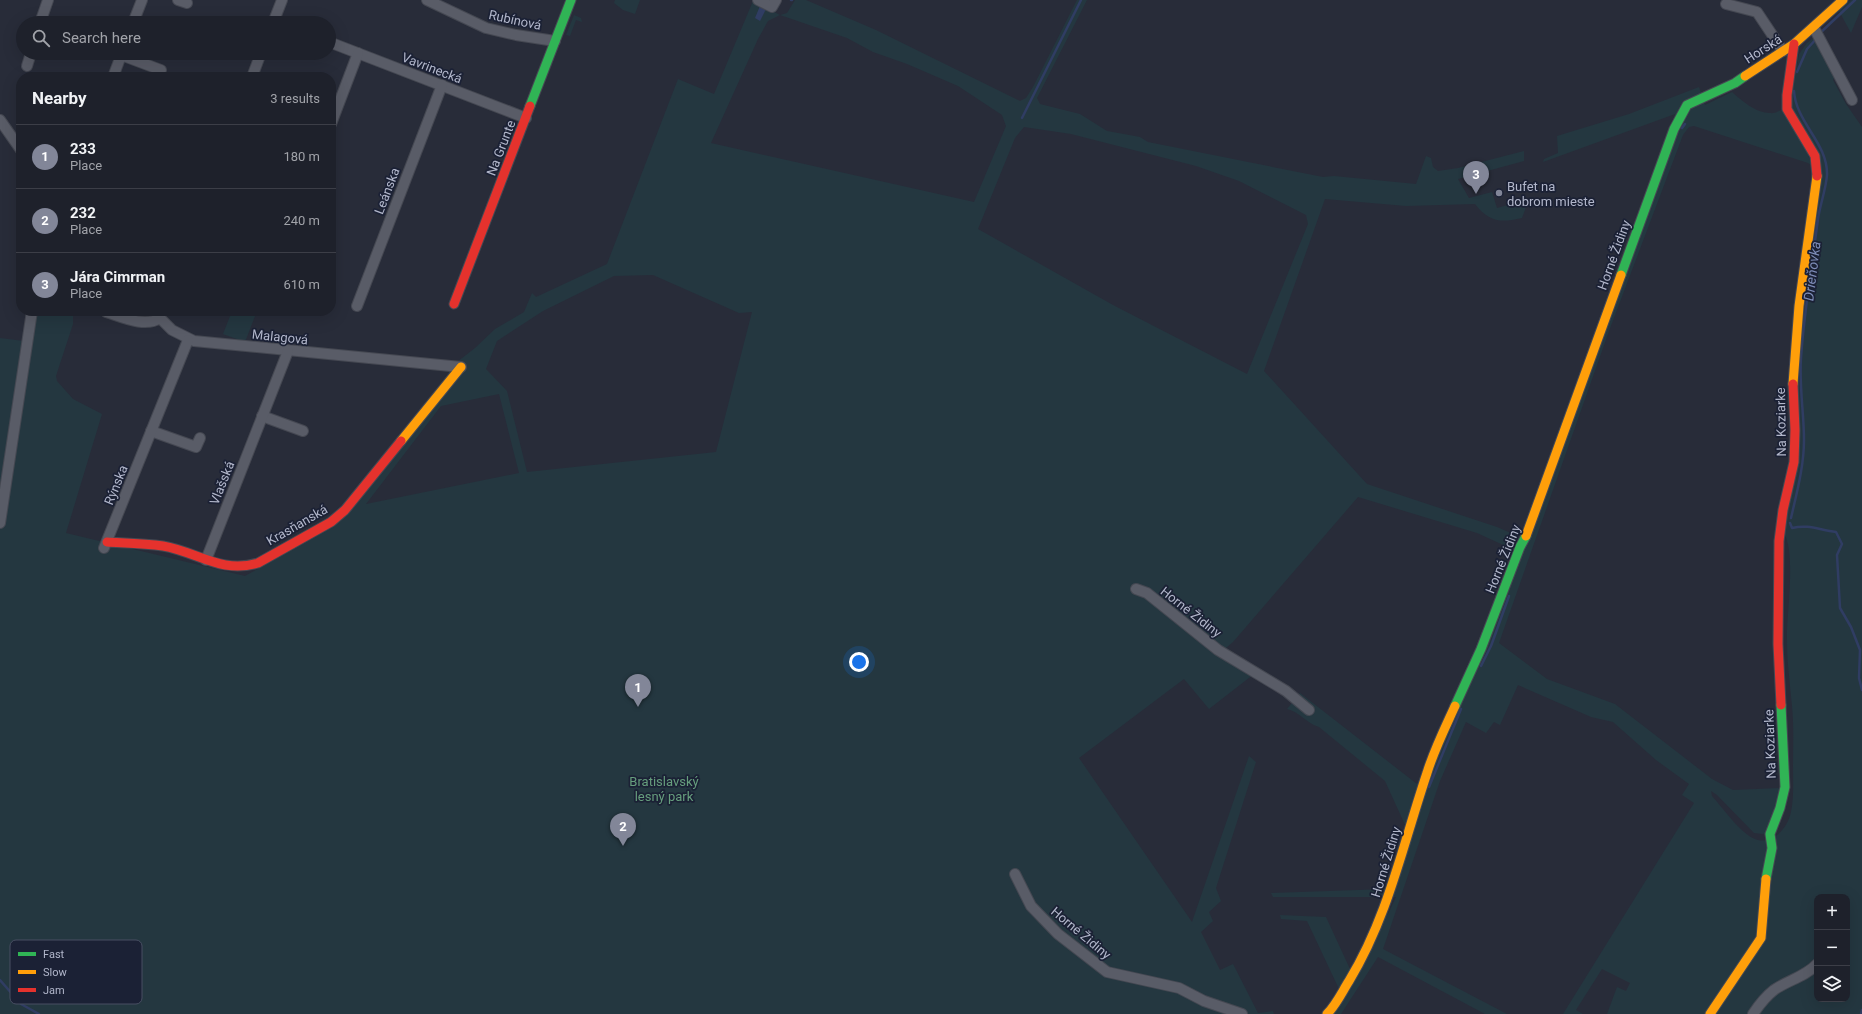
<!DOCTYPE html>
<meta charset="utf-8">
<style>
body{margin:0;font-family:Roboto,sans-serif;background:#2b2e37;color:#f1f3f6}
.controls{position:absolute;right:12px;bottom:12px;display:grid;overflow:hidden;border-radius:8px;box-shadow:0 4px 16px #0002}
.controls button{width:36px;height:36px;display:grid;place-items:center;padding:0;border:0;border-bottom:1px solid #3c3e47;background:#1e212b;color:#f1f3f6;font:20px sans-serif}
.you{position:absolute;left:859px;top:662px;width:14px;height:14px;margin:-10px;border:3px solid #fff;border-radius:50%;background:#1a73e8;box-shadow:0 0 0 6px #1a73e833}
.badge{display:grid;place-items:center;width:26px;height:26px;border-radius:50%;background:#828698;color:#fff;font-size:13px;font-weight:700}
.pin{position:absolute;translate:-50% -33px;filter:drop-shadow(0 1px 2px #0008)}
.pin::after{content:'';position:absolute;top:21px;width:14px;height:12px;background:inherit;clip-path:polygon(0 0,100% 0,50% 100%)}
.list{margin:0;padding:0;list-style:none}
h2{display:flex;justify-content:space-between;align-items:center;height:52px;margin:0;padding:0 16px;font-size:17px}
h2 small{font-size:13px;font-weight:400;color:#a1a3a9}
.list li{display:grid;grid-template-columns:26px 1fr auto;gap:12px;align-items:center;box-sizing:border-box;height:64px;padding:0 16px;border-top:1px solid #3c3e47}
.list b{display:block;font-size:15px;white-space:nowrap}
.list p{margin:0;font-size:13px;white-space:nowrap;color:#a1a3a9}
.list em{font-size:13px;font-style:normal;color:#a1a3a9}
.icon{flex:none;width:22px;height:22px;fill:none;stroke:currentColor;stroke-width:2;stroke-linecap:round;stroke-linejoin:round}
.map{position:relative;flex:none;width:1862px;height:1014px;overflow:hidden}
.search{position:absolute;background:#1e212b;box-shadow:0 4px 16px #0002;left:16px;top:16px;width:320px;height:44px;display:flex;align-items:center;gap:10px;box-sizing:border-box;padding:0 14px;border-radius:22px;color:#a1a3a9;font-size:15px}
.panel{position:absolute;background:#1e212b;box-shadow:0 4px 16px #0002;left:16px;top:72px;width:320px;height:244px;border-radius:16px}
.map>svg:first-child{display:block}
.green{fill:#243740;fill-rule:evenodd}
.water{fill:#303d63}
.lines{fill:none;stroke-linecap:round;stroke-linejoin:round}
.stream{stroke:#303d63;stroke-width:2.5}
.street-casing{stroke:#454852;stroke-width:12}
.fast-casing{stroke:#454852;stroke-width:11}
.slow-casing{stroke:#454852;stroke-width:11}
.jam-casing{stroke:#454852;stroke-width:11}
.street{stroke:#595c67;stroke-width:10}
.fast{stroke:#30b455;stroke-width:9}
.slow{stroke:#ff9f0a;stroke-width:9}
.jam{stroke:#e5322d;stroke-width:9}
.poi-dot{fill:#828698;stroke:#1b2135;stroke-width:1.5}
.labels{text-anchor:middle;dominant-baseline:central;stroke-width:3.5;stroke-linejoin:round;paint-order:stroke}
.street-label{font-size:13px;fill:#b2b7cb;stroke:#1b2135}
.poi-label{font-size:13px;fill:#b2b7cb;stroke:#1b2135;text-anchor:start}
.park-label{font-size:13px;fill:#669e7d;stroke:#1b2135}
.water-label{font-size:14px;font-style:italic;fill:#7e8db9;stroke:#1b2135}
.key{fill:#1b2135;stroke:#484e62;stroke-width:1}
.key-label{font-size:11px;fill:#b2b7cb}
</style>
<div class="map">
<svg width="1862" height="1014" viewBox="0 0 1862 1014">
<rect width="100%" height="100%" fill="#282c39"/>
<g class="green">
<path d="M615 0H640L635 14 623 10 614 3Z"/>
<path d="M795 0H806L876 30 1020 101 1026 98 1033 87 1077 0H1087L1037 98 1040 104 1080 114 1107 131 1140 137 1148 142 1323 177 1334 176 1416 184 1426 156 1431 158 1433 167 1438 171 1458 168 1524 151V161L1458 179 1469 198 1492 192 1497 208 1529 199 1522 218C1500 223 1489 222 1475 204L1406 206 1325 199 1264 371 1367 484 1497 527 1520 537 1675 114 1543 162 1544 159 1558 153 1557 136 1629 114 1699 87 1705 105 1732 92C1742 101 1756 113 1770 113 1775 114 1780 110 1785 108L1804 144 1812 166 1808 163 1694 126 1689 127 1683 135 1609 331 1499 643 1547 679 1615 704 1712 779 1733 790 1781 788 1768 832 1763 834 1754 833 1717 795 1711 791 1712 796C1723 808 1740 833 1755 839 1772 846 1788 828 1791 812 1794 798 1793 782 1793 767 1793 747 1794 726 1792 706 1790 683 1787 663 1787 640 1786 616 1797 550 1783 532L1797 368 1821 184 1790 108 1799 54 1807 43 1816 36 1836 75 1833 80 1846 104 1862 127V1014H1607L1617 987 1626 991 1630 983 1602 969 1576 1010 1583 1014H1563L1694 803 1682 795 1689 784 1656 760 1613 722 1591 717 1518 685 1500 725 1494 722 1486 733 1466 722 1440 781 1383 949 1507 1014H1485L1378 957 1341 1014H1320L1330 1006 1339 989 1307 921 1281 919 1280 915 1326 917 1350 969 1389 912 1396 897H1273L1271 893 1387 889 1406 827 1385 781 1319 727C1306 723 1300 712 1287 709L1300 693 1417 784 1497 597 1513 552 1512 549 1477 533 1358 497 1233 642 1220 653 1254 674 1209 709 1184 679 1079 758 1192 922 1249 756 1256 762 1216 888 1221 901 1209 912 1213 921 1201 932 1220 970 1233 964 1258 1013 1273 1011 1274 1014H0V338L24 341 36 311H73V324L56 376 57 381 73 399 102 414 66 533 245 576 335 526 457 362 475 348 495 329 524 312 532 293 536 297 607 264 678 79 714 94 753 1 780 15 787 13ZM780 15 847 38 873 52 907 64 958 86 1002 115 1006 126 974 202 711 143 758 39 768 21ZM1024 127 1071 134 1196 166 1239 181 1306 215 1308 224 1247 374 1113 305 978 229 1015 138ZM653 275 739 313 752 312 716 452 527 472 507 391 486 369 497 341 543 311 614 276ZM499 394 519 473 366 504 441 406ZM1817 897H1847V999H1817Z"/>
<path d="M1851 0H1862V7L1851 33 1839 11Z"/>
<path d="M574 15 581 18 582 22 576 20 570 36 566 35Z"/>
<path d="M232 311H257L245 342 223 334Z"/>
</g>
<path class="water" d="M760 6 766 9 760 21 755 18Z"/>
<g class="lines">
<g class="stream">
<path d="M791 0H792"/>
<path d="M1819 34 1855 0"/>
<path d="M1797 72 1807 49 1817 38"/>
<path d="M1022 118 1081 0"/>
<path d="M1682 128 1685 124"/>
<path d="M1791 518C1797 492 1804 466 1804 440 1804 413 1799 386 1801 358 1804 312 1812 265 1818 219 1820 205 1826 189 1827 175 1828 143 1796 123 1794 91"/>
<path d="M1790 523 1792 528C1809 524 1819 530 1836 532L1842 544 1837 555 1840 608 1851 627 1860 650 1859 678 1862 690"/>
<path d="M1481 666 1491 646 1509 596"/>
<path d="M1429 787 1461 709"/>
<path d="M0 980 21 1004 39 1014"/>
<path d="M1861 1014 1862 1010"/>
</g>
<g class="street-casing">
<g id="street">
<path d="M178 0 187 3"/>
<path d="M427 0 486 28 516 35 555 41"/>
<path d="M758 0 772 7 776 0"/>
<path d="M1726 4 1757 12 1783 51"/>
<path d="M40 23 48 0"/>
<path d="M133 23 142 0"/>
<path d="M273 23 282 0"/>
<path d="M1814 28 1852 100"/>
<path d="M329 42 526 118"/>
<path d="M121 55 161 70"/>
<path d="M27 66 31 53"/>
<path d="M113 77 122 53"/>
<path d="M252 77 261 53"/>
<path d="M0 120 21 150"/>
<path d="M331 124 358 53"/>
<path d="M357 306 442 85"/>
<path d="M106 312C122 317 145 328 160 318L172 330 194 341 461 367"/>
<path d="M262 416 303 431"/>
<path d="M151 431 196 447 200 438"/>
<path d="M0 523 32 311"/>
<path d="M104 548 188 340"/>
<path d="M206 560 288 351"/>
<path d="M1136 589 1147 593 1218 650 1286 691 1309 710"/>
<path d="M1015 874 1031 906 1058 934 1107 972 1179 988 1204 1001 1242 1014"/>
<path d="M1753 1014C1759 1005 1765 997 1774 990 1788 980 1805 977 1817 964"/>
</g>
</g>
<g class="fast-casing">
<g id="fast">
<path d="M530 106 571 0"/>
<path d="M1621 275 1674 129 1687 105 1735 83 1745 76"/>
<path d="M1455 706 1481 649 1520 547 1526 536"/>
<path d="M1766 879 1772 848 1770 834 1780 808 1785 787 1781 705"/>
</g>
</g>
<g class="slow-casing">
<g id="slow">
<path d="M1745 76 1794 44 1843 0"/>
<path d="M1793 384 1799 306 1817 176"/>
<path d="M401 441 461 367"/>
<path d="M1526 536 1621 275"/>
<path d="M1327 1014C1336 1005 1342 992 1349 981 1388 917 1403 844 1427 773 1434 750 1445 728 1455 706"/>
<path d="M1710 1014 1761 938 1766 879"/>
</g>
</g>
<g class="jam-casing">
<g id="jam">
<path d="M1794 44 1787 95V109L1815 156 1817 176"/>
<path d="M454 304 530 106"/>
<path d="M107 542C125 543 144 543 163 546 198 552 221 574 258 563L331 522 345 510 401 441"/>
<path d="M1781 705 1778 644 1779 541 1783 510 1794 462 1795 430 1793 384"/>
</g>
</g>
<use href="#street" class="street"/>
<use href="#fast" class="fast"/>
<use href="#slow" class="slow"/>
<use href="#jam" class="jam"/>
</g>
<circle class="poi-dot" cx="1499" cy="193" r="4"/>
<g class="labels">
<g class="street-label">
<text transform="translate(515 20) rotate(12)">Rubínová</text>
<text transform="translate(1763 49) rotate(-33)">Horská</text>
<text transform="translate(432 68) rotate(21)">Vavrinecká</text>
<text transform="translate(501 148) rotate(-69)">Na Grunte</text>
<text transform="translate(387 191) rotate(-69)">Leánska</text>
<text transform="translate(1614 255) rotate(-70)">Horné Židiny</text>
<text transform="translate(280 337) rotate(6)">Malagová</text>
<text transform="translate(1781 422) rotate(-91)">Na Koziarke</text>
<text transform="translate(222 483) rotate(-68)">Vlašská</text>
<text transform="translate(116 485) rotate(-68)">Rýnska</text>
<text transform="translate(297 525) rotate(-30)">Krasňanská</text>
<text transform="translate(1503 559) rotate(-68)">Horné Židiny</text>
<text transform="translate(1191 612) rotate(38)">Horné Židiny</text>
<text transform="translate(1770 744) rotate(-92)">Na Koziarke</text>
<text transform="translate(1386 862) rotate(-73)">Horné Židiny</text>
<text transform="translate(1081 933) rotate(40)">Horné Židiny</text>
</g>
<g class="poi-label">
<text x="1507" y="186">Bufet na<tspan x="1507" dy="15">dobrom mieste</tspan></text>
</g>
<g class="park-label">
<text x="664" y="781">Bratislavský<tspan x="664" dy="15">lesný park</tspan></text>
</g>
<g class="water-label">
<text transform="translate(1812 271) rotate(-83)">Drieňovka</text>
</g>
</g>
<rect x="10" y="940" width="132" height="64" rx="6" class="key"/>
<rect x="18" y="952" width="18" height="4" fill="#30b455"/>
<rect x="18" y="970" width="18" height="4" fill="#ff9f0a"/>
<rect x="18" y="988" width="18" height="4" fill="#e5322d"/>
<g class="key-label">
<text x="43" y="958">Fast</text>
<text x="43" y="976">Slow</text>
<text x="43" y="994">Jam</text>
</g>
</svg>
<div class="controls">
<button>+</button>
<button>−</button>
<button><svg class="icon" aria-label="layers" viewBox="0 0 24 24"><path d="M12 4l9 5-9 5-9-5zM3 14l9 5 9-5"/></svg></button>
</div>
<div class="you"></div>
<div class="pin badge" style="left:638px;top:707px">1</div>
<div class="pin badge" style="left:623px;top:846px">2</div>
<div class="pin badge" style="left:1476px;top:194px">3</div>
<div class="search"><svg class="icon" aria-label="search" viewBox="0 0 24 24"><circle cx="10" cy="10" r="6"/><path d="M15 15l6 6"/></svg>Search here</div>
<section class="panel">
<h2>Nearby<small>3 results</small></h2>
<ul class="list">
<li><span class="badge">1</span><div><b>233</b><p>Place</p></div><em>180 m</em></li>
<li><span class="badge">2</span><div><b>232</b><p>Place</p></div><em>240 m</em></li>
<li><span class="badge">3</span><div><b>Jára Cimrman</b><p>Place</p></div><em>610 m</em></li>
</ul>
</section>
</div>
